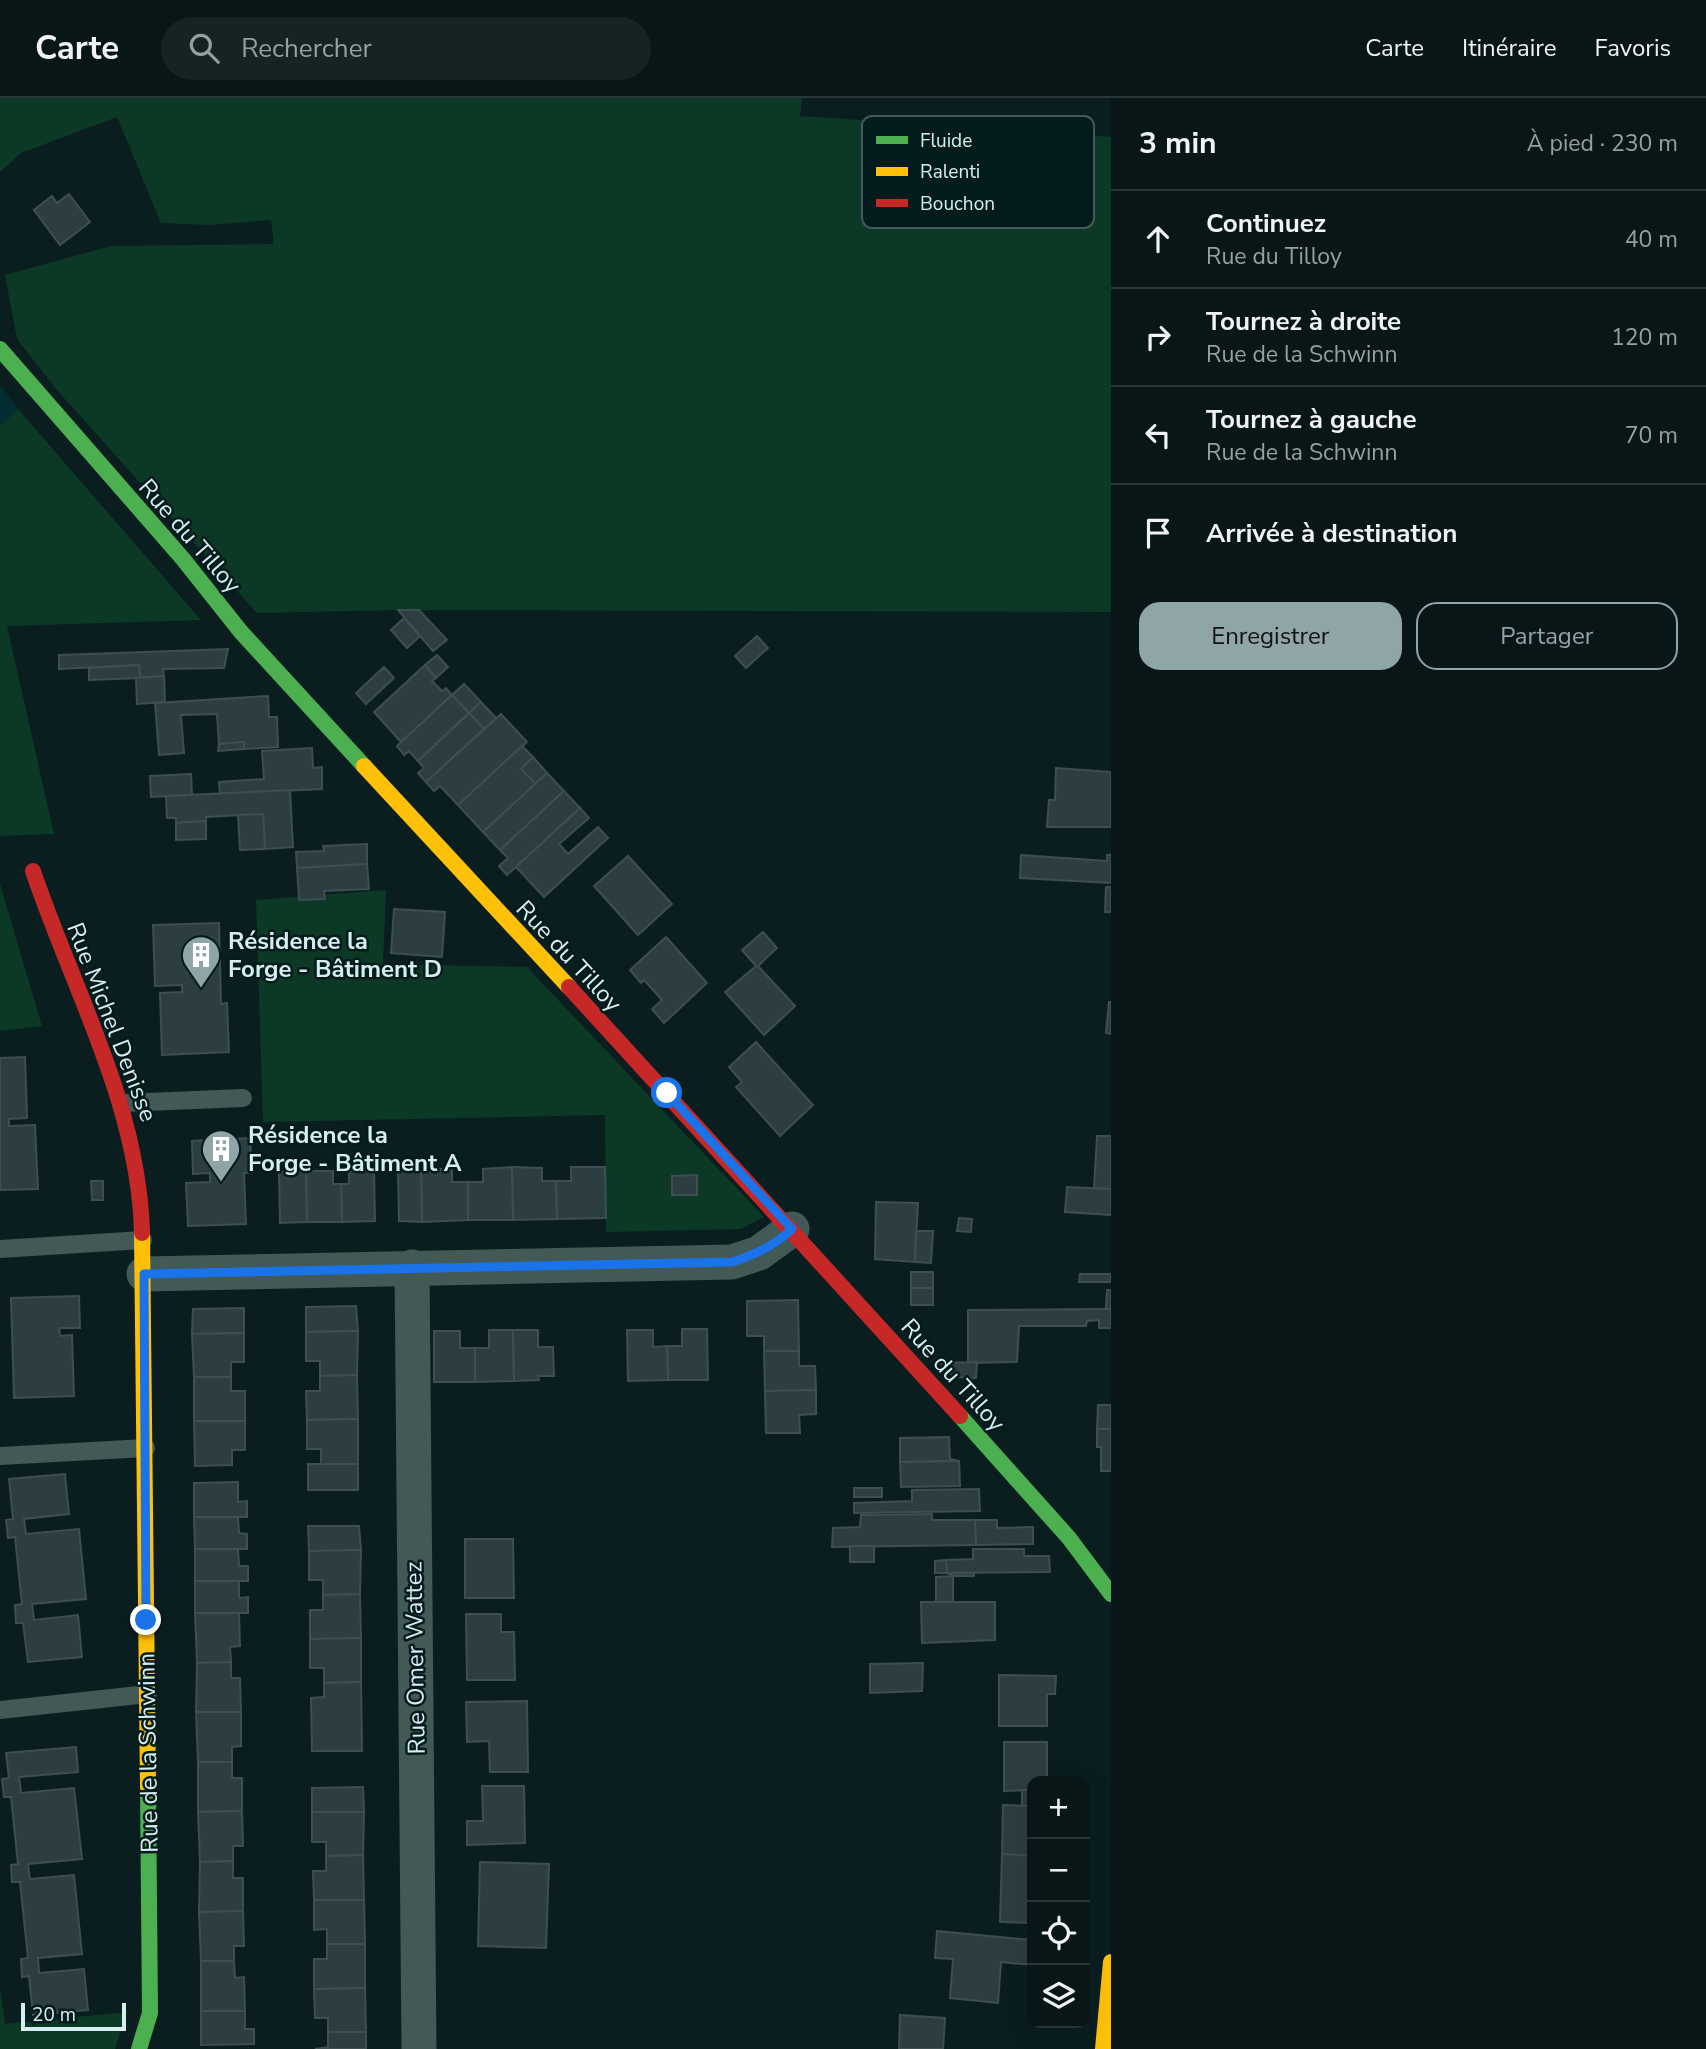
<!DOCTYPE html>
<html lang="fr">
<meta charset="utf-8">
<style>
body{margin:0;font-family:"Nunito Sans",sans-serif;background:#162325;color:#f1f3f6}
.controls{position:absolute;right:21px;bottom:21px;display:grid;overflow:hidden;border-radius:14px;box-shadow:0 7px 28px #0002}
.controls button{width:63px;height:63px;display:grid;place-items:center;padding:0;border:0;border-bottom:2px solid #293537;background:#081618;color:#f1f3f6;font:35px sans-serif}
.scale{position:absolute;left:21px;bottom:18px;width:105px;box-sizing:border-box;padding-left:7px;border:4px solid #d7eef0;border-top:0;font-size:19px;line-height:24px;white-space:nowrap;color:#d7eef0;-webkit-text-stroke:5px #031b1c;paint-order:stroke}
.stop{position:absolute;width:21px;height:21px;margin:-16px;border:5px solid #1a73e8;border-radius:50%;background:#fff}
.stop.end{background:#1a73e8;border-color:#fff;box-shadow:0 2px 7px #0008}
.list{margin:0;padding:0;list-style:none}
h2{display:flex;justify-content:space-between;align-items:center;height:91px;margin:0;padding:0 28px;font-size:30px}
h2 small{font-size:23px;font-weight:400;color:#989fa2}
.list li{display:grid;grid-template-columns:46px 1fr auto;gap:21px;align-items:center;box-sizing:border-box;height:98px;padding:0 28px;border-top:2px solid #293537}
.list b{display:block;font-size:26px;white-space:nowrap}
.list p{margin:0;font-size:23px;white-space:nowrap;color:#989fa2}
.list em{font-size:23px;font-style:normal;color:#989fa2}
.actions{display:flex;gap:14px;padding:21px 28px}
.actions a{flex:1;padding:16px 0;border:2px solid #8fa5a7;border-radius:21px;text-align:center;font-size:24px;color:#8fa5a7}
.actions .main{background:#8fa5a7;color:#111}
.icon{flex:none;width:38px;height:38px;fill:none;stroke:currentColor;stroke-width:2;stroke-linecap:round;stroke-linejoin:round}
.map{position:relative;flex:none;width:1111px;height:1951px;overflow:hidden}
header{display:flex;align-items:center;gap:42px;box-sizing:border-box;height:98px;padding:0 35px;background:#081618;border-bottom:2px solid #293537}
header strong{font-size:33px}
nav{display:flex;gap:38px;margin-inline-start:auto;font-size:24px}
.search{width:490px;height:63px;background:#162325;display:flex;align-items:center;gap:18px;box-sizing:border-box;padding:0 24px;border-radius:38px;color:#989fa2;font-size:26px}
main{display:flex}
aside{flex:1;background:#081618}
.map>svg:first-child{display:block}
.built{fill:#012d30}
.green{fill:#0c3926}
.building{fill:#2d3e42;stroke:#3e4e52;stroke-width:2}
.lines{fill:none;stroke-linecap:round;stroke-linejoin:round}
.lane{stroke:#425956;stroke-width:18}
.street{stroke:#425956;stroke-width:35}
.fast{stroke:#4caf50;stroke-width:16}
.slow{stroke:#ffc107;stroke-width:16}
.jam{stroke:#c62828;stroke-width:16}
.route{stroke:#1a73e8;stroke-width:9}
.labels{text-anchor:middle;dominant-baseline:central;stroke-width:5;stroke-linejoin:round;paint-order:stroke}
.street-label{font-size:24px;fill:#d7eef0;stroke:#031b1c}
.poi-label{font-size:24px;font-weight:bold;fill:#d7eef0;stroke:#031b1c;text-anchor:start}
.key{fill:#031b1c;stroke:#435a5c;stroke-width:2}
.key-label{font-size:19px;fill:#d7eef0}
</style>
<header>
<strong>Carte</strong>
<div class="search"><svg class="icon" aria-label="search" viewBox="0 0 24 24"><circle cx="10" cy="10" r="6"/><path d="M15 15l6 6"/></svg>Rechercher</div>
<nav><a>Carte</a><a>Itinéraire</a><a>Favoris</a></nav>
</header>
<main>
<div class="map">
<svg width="1111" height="1951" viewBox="0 0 1111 1951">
<rect width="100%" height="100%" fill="#0a1e20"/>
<path class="built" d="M0 287 18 311 0 328Z"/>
<g class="green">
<path d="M0 0H802L800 18 1111 39V514L398 512 257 515 56 291 17 241 5 177 111 148 274 146 271 122 210 127 161 125 117 19 21 55 0 74Z"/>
<path d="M18 311 201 522 7 528 54 736 0 738V328Z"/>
<path d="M0 786 42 928 0 933Z"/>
<path d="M386 792 383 866 527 869 764 1119 741 1131 606 1134 605 1017 263 1024 256 802Z"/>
<path d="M0 1889 5 1926 127 1914 115 1951H0Z"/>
</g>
<g class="building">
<path d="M69 96 90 124 60 147 34 112 52 98 57 105Z"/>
<path d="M398 512H419L447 542 433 553Z"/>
<path d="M404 520 420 538 407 550 391 532Z"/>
<path d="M757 538 768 550 746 570 735 558Z"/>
<path d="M228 551 224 570 163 571 164 578 140 580 139 567 59 571V557Z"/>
<path d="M437 557 448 569 436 580 425 567Z"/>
<path d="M139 567 140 580 89 582V570Z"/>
<path d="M425 567 436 580 432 583 442 593 446 590 452 597 401 644 374 614Z"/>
<path d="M384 569 394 580 366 606 356 595Z"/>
<path d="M164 578 165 604 137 606 136 580Z"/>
<path d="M464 586 481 604 469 615 452 597Z"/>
<path d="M452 597 469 615 418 663 409 653 404 657 397 648Z"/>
<path d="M268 598 269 619H277L278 649 244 651V644L219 646 217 616 181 617 184 655 159 657 155 605Z"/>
<path d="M481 604 496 620 484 631 469 615Z"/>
<path d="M469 615 484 631 426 684 418 675 424 670 418 663Z"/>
<path d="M501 616 527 644 458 707 440 688 434 693 426 684Z"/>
<path d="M244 644V651L218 653 219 646Z"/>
<path d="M522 648 533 659 521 671 536 686 483 734 458 707Z"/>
<path d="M312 650 313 670 322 669V691L220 696 219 684 264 681 262 653Z"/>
<path d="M533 659 547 675 536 686 521 671Z"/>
<path d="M1056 670 1111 674V729H1047L1049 702H1055Z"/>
<path d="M547 675 564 693 500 752 483 734Z"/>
<path d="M191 676 192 697 151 699 150 678Z"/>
<path d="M290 692 293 749 265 751 263 716 206 719V723L176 725V720H167L166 698Z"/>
<path d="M564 693 580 710 507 777 499 768 508 760 500 752Z"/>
<path d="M580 710 589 720 559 746 568 756 598 729 608 740 544 799 516 769Z"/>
<path d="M263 716 265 751 240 752 238 717Z"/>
<path d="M206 723V741L176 742V725Z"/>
<path d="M367 746V766L297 770 296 754 324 753 323 748Z"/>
<path d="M1021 757 1107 763V757H1111V785L1020 780Z"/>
<path d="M628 758 672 806 638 837 594 788Z"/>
<path d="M367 766 369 791 324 793 325 801 299 802 297 770Z"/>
<path d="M1106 789H1111V814H1105Z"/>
<path d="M394 811 445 814 442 859 391 855Z"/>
<path d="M219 825 221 906 227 905 229 954 162 957 160 895 182 894V887L155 888 153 827Z"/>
<path d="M763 834 777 850 758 868 795 908 764 937 725 894 756 868 742 852Z"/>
<path d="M666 839 707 885 664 925 652 911 662 902 644 882 641 885 630 872Z"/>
<path d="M1109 904H1111V936L1106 935Z"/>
<path d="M756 944 813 1007 780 1038 736 989 742 984 729 969Z"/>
<path d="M25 959 27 1020 9 1021V1028L35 1027 38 1091 0 1092V960Z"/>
<path d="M1097 1038H1111V1091L1094 1090Z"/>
<path d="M250 1040 252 1074 244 1075 246 1126 188 1128 186 1085 210 1084V1075L193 1076 192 1043Z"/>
<path d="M512 1069 542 1070V1083H556L557 1121 513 1122Z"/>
<path d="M512 1069 513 1122H468V1084H483V1071Z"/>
<path d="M571 1069H605L606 1120 557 1121 556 1083H571Z"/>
<path d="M421 1071H452V1084H468V1122L422 1124Z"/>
<path d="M421 1071 422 1124 399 1123 398 1072Z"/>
<path d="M374 1072 375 1123 342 1124 341 1086H349V1073Z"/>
<path d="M306 1073H333V1086H341L342 1124H307Z"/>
<path d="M306 1073 307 1124 280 1125 279 1074Z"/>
<path d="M697 1077V1097H672V1078Z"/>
<path d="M91 1083H103V1102H92Z"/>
<path d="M1067 1089 1111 1091V1117L1065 1114Z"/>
<path d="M876 1104 918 1105 915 1164 875 1161Z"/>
<path d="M959 1120 972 1121 971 1134 957 1133Z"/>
<path d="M916 1133H933L931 1165 915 1164Z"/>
<rect x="911" y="1174" width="22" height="16"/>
<path d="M1080 1176H1111V1184H1079Z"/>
<rect x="911" y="1190" width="22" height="17"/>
<path d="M1107 1192H1111V1211H1106Z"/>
<path d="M79 1198 80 1230H59L60 1238 72 1237 74 1298 14 1300 11 1200Z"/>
<path d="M798 1202 799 1253H764V1238H747V1203Z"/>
<path d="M356 1208 358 1233 306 1234V1209Z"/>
<path d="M244 1210V1235L192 1236 193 1211Z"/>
<path d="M1106 1211H1111V1230H1099V1222L1087 1223 1086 1228H1019L1017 1264 968 1265V1212Z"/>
<path d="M682 1231H707L708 1282H668L667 1248H682Z"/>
<path d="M489 1232H513L514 1283 475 1284V1250H489Z"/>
<path d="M513 1232H538V1249H553L554 1278H538L539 1282 514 1283Z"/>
<path d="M627 1232H653V1249L667 1248 668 1282 628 1283Z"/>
<path d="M358 1233 357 1277 320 1278V1263H306V1234Z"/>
<path d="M434 1233H460V1250H475V1284H434Z"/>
<path d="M244 1235V1264H231V1279H194L192 1236Z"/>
<path d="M764 1253H799V1268H815L816 1292 765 1293Z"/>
<path d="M977 1264 976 1280 954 1279 940 1265Z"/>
<path d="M357 1277 358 1321 307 1322 306 1293H320V1278Z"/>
<path d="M194 1279H231V1293H245V1323H194Z"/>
<path d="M816 1292V1316L799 1317 800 1335H766L765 1293Z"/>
<path d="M1098 1307H1111V1331H1097Z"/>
<path d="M358 1321V1366H321V1351H307V1322Z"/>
<path d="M194 1323H245V1352H232V1367L195 1368Z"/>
<path d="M1097 1331H1111V1373H1101V1349H1097Z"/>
<path d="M949 1339 950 1361 959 1363 900 1364V1340Z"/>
<path d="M959 1363 960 1388 901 1389 900 1364Z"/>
<rect x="308" y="1366" width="50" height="26"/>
<path d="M65 1376 69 1416 24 1421 26 1436 79 1431 86 1501 32 1506 34 1522 78 1517 82 1559 28 1564 23 1525H16L15 1507 22 1506 15 1439 8 1440 6 1422 13 1421 9 1381Z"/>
<path d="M238 1384V1404L247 1403V1419H194V1385Z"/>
<rect x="854" y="1390" width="28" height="9"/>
<path d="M979 1391 980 1413 854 1415V1405L912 1403V1392Z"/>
<path d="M932 1416V1422H975L976 1447 832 1449 833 1430 860 1429 861 1417Z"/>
<path d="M194 1419H238L239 1435 247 1436V1451H195Z"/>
<path d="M975 1422H997V1430L1033 1429V1446L976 1447Z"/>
<path d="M308 1428H359L361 1452 309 1453Z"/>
<path d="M465 1441H513L514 1500H465Z"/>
<rect x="850" y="1448" width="24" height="16"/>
<path d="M195 1451H238L239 1468H248V1483H195Z"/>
<path d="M973 1451H1024V1458H1049L1050 1474 947 1475 946 1462 973 1461Z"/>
<path d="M361 1452 360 1496 323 1497V1482H309V1453Z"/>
<path d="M946 1462 947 1475H935V1463Z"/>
<path d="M947 1475H974V1478H953Z"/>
<path d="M953 1478V1504L936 1505V1479Z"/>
<path d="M195 1483H239V1500L248 1499V1515H195Z"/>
<path d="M360 1496 361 1540 310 1541V1512H323V1497Z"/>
<path d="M921 1504H995V1542L922 1545Z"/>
<path d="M195 1515H239L240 1548 230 1549 231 1564 197 1565Z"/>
<path d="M466 1516H501V1534H514L515 1582H467Z"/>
<path d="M361 1540V1584L324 1585V1570H310V1541Z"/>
<path d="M231 1564V1580H240L241 1614H196L197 1565Z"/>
<path d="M923 1565 922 1593 870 1595V1566Z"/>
<path d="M999 1577 1056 1578 1055 1596H1047V1628H999Z"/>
<path d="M361 1584 362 1653H312L311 1600 324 1599V1585Z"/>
<path d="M527 1603 528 1674H490L489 1643 467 1644 466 1604Z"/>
<path d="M196 1614H241V1648L232 1649V1664H198Z"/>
<path d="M1004 1644H1047V1683H1032V1692L1004 1693Z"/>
<path d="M76 1649 78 1674 19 1679 21 1695 74 1690 82 1761 28 1766 30 1781 74 1777 82 1856 38 1860 39 1875 84 1871 88 1912 33 1917 29 1878 22 1879 21 1861 28 1860 20 1784H12L11 1767 18 1766 11 1699H4L2 1681 9 1680 6 1655Z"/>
<path d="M198 1664H232V1680H242V1713L198 1714Z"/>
<path d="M482 1688H524L525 1745 467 1747V1723H483Z"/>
<path d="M363 1689 364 1714H312V1690Z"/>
<rect x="1022" y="1692" width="10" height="16"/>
<path d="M1003 1707 1032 1708V1758L1002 1756Z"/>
<path d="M242 1713 243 1748H233V1763L200 1764 198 1714Z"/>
<path d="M312 1714H364L363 1757 326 1758V1744H312Z"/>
<path d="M1002 1756 1032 1758V1825L1000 1824Z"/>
<path d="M363 1757 364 1802H314L313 1773H326V1758Z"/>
<path d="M233 1763V1780H243V1813L199 1814 200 1764Z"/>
<path d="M480 1764 549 1766 546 1850 478 1848Z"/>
<path d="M314 1802H364L365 1846H327V1831L314 1832Z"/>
<path d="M243 1813 244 1848H234V1863H201L199 1814Z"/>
<path d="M937 1833 1032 1842V1867L1001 1864 998 1905 950 1900 953 1861 935 1860Z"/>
<path d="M327 1846H365V1890L314 1891V1861H327Z"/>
<path d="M201 1863H234L235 1880 244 1879 245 1913H201Z"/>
<path d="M365 1890 366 1934H328V1920H315L314 1891Z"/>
<path d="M201 1913H245V1931H254V1946L201 1947Z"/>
<path d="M900 1917 945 1920 943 1951H899Z"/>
<path d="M328 1934H366V1951H315L328 1949Z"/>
</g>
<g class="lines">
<g class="lane">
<path d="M122 1005 243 1000"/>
<path d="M0 1151 143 1142"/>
<path d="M0 1358 146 1350"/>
<path d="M0 1612 148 1596"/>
</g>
<g class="street">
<path d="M412 1169 419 1951"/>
<path d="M144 1176 732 1164 759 1155 792 1131"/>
</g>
<g class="fast">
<path d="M0 251 183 461 241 534 364 668"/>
<path d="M960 1318 1069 1440 1111 1496"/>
<path d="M139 1951 150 1915 148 1689"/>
</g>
<g class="slow">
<path d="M364 668 569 889"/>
<path d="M142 1135 148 1689"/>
<path d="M1103 1951 1111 1864"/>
</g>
<g class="jam">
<path d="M33 773C73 892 139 1007 142 1135"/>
<path d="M569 889 960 1318"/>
</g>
</g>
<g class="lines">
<path class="route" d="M146 1522 144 1176 732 1164C755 1157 774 1148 792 1131L667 995"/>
</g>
<defs>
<g id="building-pin" transform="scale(2.0125)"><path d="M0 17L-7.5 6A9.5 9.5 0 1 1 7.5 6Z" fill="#8fa5a7" stroke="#031b1c"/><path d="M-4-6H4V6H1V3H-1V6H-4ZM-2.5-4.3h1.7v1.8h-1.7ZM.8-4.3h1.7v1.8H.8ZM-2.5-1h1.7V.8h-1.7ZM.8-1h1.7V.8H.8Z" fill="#fff"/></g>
</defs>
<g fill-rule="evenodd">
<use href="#building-pin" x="201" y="857"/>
<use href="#building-pin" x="221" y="1051"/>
</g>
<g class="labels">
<g class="street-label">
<text transform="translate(190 438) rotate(49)">Rue du Tilloy</text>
<text transform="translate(569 858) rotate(47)">Rue du Tilloy</text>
<text transform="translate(112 924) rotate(69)">Rue Michel Denisse</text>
<text transform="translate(953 1277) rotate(48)">Rue du Tilloy</text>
<text transform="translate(415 1560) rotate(-91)">Rue Omer Wattez</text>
<text transform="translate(148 1655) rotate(-91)">Rue de la Schwinn</text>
</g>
<g class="poi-label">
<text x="228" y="843">Résidence la<tspan x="228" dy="28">Forge - Bâtiment D</tspan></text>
<text x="248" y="1037">Résidence la<tspan x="248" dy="28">Forge - Bâtiment A</tspan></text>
</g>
</g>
<rect x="862" y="18" width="232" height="112" rx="10" class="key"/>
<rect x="876" y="38" width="32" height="8" fill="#4caf50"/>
<rect x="876" y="69" width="32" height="9" fill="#ffc107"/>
<rect x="876" y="101" width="32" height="8" fill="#c62828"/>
<g class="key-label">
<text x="920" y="49">Fluide</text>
<text x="920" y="80">Ralenti</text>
<text x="920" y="112">Bouchon</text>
</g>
</svg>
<div class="controls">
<button>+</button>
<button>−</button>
<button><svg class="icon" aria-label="locate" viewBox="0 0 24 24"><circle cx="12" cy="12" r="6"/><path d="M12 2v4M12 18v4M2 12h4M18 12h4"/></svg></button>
<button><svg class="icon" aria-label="layers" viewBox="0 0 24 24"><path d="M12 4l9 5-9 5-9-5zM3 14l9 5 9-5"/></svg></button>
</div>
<div class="scale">20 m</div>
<div class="stop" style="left:667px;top:995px"></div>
<div class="stop end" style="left:146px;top:1522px"></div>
</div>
<aside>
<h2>3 min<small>À pied · 230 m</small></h2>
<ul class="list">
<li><svg class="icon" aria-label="ahead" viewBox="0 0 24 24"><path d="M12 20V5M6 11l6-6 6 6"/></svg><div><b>Continuez</b><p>Rue du Tilloy</p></div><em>40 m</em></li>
<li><svg class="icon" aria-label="right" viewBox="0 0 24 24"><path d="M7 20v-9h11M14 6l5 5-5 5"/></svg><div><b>Tournez à droite</b><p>Rue de la Schwinn</p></div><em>120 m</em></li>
<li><svg class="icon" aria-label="left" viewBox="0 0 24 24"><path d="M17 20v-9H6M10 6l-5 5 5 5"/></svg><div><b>Tournez à gauche</b><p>Rue de la Schwinn</p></div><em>70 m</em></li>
<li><svg class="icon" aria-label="arrive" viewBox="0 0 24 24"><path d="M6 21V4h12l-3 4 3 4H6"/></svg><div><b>Arrivée à destination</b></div></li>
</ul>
<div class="actions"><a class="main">Enregistrer</a><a>Partager</a></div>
</aside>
</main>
